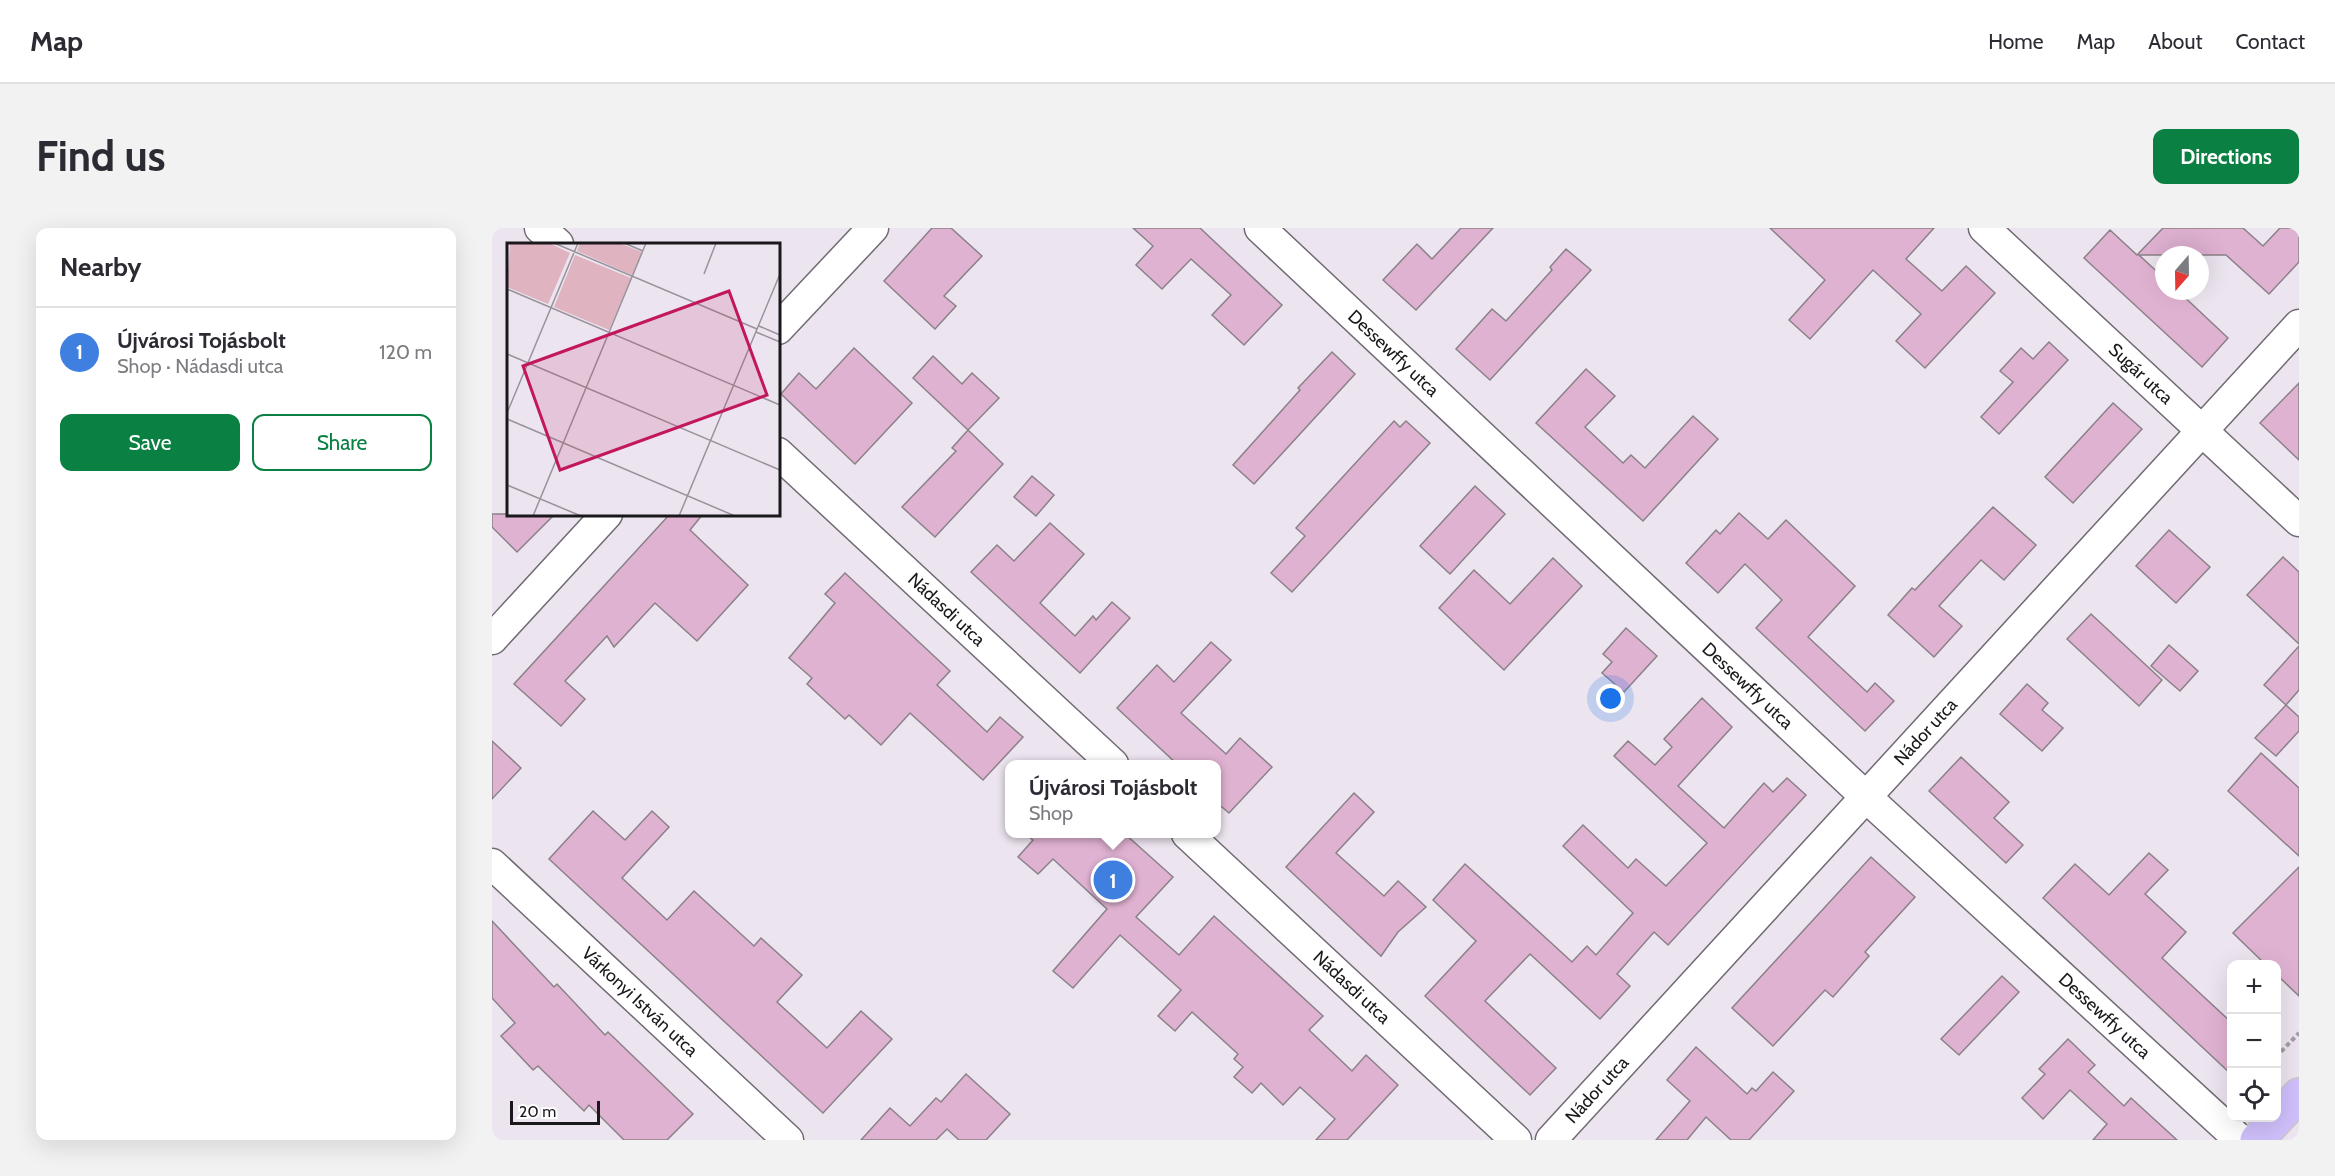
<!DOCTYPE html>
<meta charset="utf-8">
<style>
body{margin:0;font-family:Cabin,sans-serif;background:#f2f2f3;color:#2b2b33}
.controls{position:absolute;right:18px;bottom:18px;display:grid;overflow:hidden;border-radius:12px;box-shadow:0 6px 24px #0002}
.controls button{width:54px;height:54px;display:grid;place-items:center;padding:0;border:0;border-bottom:2px solid #e1e1e2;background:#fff;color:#2b2b33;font:30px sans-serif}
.compass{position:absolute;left:1663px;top:18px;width:54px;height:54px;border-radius:50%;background:#fff;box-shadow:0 6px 24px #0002;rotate:200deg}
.scale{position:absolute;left:18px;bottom:15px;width:90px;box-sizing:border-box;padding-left:6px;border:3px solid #1b181c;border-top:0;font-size:16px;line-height:21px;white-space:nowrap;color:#1b181c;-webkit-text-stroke:4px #fff;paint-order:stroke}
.you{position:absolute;left:1119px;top:471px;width:21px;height:21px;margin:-15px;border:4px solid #fff;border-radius:50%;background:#1a73e8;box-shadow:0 0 0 9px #1a73e833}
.badge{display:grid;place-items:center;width:39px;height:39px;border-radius:50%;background:#0b8043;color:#fff;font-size:20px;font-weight:700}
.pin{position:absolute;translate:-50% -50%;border:3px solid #fff;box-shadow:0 2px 6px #0006}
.popup{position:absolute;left:513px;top:532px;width:216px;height:78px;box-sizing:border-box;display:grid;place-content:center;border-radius:12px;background:#fff;filter:drop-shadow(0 2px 4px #0005);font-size:20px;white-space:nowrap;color:#7c7c81}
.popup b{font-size:22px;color:#2b2b33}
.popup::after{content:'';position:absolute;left:50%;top:100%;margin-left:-12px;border:12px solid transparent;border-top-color:#fff}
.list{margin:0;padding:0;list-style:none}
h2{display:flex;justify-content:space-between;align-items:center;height:78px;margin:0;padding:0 24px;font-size:26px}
h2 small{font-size:20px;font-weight:400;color:#7c7c81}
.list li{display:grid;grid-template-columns:39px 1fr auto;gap:18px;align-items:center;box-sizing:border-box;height:90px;padding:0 24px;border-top:2px solid #e1e1e2}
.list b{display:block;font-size:22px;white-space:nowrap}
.list p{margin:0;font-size:20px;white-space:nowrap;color:#7c7c81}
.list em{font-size:20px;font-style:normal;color:#7c7c81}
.actions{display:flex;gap:12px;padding:18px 24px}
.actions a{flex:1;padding:14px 0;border:2px solid #0b8043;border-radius:12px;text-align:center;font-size:21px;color:#0b8043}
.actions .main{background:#0b8043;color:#fff}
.icon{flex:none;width:33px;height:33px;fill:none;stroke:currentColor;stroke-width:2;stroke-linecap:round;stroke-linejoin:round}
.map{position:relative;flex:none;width:1807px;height:912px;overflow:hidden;border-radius:12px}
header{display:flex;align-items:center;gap:36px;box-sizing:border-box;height:84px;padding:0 30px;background:#fff;border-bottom:2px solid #e1e1e2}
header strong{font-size:28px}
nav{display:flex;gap:33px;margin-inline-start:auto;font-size:21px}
.intro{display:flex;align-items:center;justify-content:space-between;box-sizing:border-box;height:144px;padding:0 36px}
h1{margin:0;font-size:42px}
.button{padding:15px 27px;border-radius:12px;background:#0b8043;color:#fff;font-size:21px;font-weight:700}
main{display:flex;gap:36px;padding:0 36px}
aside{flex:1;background:#fff;border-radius:12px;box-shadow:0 6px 24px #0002}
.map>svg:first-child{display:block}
.building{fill:#e0b2d2;stroke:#8b8188;stroke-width:1.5}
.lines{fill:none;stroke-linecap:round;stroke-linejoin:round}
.minor-casing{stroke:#716a74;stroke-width:33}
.major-casing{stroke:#c8c8c9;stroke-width:36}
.path{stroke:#a39da6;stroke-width:4;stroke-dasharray:4.5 3;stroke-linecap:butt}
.minor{stroke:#fff;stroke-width:30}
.major{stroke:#cfbffb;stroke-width:33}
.labels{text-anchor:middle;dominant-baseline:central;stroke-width:4.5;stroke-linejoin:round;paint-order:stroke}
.street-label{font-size:18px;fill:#1b181c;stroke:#fff}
.inset-road{fill:none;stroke:#98929b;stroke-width:1.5}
.view{fill:#c2185b;fill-opacity:0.15;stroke:#c2185b;stroke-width:3}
.inset-edge{fill:none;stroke:#1b181c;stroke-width:3}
</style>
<header>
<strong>Map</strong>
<nav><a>Home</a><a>Map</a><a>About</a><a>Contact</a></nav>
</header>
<div class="intro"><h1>Find us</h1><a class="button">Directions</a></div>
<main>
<aside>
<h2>Nearby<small></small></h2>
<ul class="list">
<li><span class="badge" style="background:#3f7fe0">1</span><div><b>Újvárosi Tojásbolt</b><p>Shop · Nádasdi utca</p></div><em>120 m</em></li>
</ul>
<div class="actions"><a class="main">Save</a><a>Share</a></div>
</aside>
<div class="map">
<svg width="1807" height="912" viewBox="0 0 1807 912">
<rect width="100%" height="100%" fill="#ece4ef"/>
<g class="building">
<path d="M440 0H459L490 28 452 68 464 78 443 101 392 53Z"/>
<path d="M641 0H708L790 77 752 117 720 87 739 67 699 31 670 61 644 37 661 18Z"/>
<path d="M969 0H1001L924 82 891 52 925 16 940 31Z"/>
<path d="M1278 0H1442L1414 31 1450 63 1474 38 1503 65 1433 140 1404 113 1429 86 1381 42 1318 111 1297 92 1333 52Z"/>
<path d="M1671 0H1751L1771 18 1788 0H1807V34L1777 66 1734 27H1647L1672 50V63H1686L1736 110 1710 139 1592 30 1618 2 1645 27Z"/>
<path d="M1074 21 1099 42 998 152 964 121 1000 81 1014 93 1060 42 1058 39Z"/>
<path d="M1557 114 1576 132 1507 206 1489 189 1521 154 1508 143 1529 120 1541 131Z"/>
<path d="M362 120 420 175 363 236 289 166 307 145 324 161Z"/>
<path d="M840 124 863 146 762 256 741 237 808 162 806 160Z"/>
<path d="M441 128 470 156 480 145 507 170 476 202 421 150Z"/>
<path d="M1094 141 1123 168 1093 199 1131 235 1139 227 1153 240 1201 188 1226 211 1151 293 1044 195Z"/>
<path d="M1807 155V232L1768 195Z"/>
<path d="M1621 175 1650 201 1581 275 1553 249Z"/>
<path d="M902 193 908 199 914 193 938 215 800 364 779 345 813 308 804 300Z"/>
<path d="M476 202 511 236 443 309 410 279 464 223 460 220Z"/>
<path d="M540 248 562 267 544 288 522 269Z"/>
<path d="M983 258 1013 286 958 346 928 318Z"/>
<path d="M1501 279 1544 317 1512 352 1489 332 1447 378 1470 398 1442 429 1396 387 1420 360 1423 362Z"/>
<path d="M1247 285 1276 311 1294 292 1363 358 1316 409 1375 464 1383 455 1402 473 1373 503 1264 400 1290 372 1253 336 1226 365 1194 335 1224 302 1228 306Z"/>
<path d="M0 286H63L25 324 0 299Z"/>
<path d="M178 286H211L198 302 256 357 205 413 163 375 122 419 115 408 73 453 93 471 69 498 22 456Z"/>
<path d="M558 295 592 326 548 375 583 408 601 388 604 392 620 374 638 390 588 445 479 344 505 317 522 333Z"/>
<path d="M1677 302 1718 339 1684 375 1644 338Z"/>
<path d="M1791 329 1807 344V416L1755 367Z"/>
<path d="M1061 330 1090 358 1012 442 947 380 982 342 1018 376Z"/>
<path d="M353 345 458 443 445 457 495 504 508 489 531 509 491 552 418 485 389 517 357 487 353 491 315 456 320 450 297 430 343 375 333 366Z"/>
<path d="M1599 386 1670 452 1647 478 1575 411Z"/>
<path d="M1134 400 1165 428 1132 464 1110 445 1120 434 1111 426Z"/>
<path d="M719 414 739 432 689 485 734 526 748 510 780 539 737 585 724 574V537H686L625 480 665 437 682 454Z"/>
<path d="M1677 417 1706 443 1688 463 1659 438Z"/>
<path d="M1807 418V462L1794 477 1772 457Z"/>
<path d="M1535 456 1556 475 1550 482 1571 500 1550 523 1508 486Z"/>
<path d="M1210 470 1240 499 1186 558 1232 600 1272 555 1281 564 1295 550 1314 567 1176 717 1162 704 1125 746 1138 758 1108 791 1038 726 993 773 1064 840 1038 867 933 768 984 713 941 672 973 636 1080 734 1095 718 1104 727 1141 685 1071 618 1091 597 1136 640 1144 631 1174 658 1215 615 1122 528 1136 513 1163 537 1180 519 1172 511Z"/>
<path d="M1794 477 1807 489V503L1784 528 1763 510Z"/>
<path d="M0 513 29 540 0 571Z"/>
<path d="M1769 525 1807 560V628L1736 563Z"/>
<path d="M1469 529 1517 574 1502 590 1531 617 1514 635 1437 563Z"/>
<path d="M862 565 882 584 844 625 892 668 906 653 934 679 906 704 889 728 794 639Z"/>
<path d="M101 583 133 612 160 583 177 599 130 650 175 692 202 663 262 718 269 710 310 747 285 774 335 820 369 783 400 811 331 885 57 631Z"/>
<path d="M533 606H633L681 649 644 689 687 727 722 688 831 788 817 802 860 843 874 827 906 857 855 912H824L843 891 808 859 791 877 769 855 760 865 742 849 751 839 742 831 746 826 700 784 683 803 666 788 689 762 628 707 581 760 561 743 615 681 561 631 546 646 526 629 541 612Z"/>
<path d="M1657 625 1676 642 1653 666 1694 704 1670 730 1740 795V847L1551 670 1583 636 1617 667Z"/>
<path d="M1379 629 1423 669 1373 724 1377 728 1341 769 1333 762 1281 818 1240 780Z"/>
<path d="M1807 639V768L1785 747V736H1773L1741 705Z"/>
<path d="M0 693 62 759 65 756 113 807 116 804 201 886 175 912H132L97 877 92 883 46 838 41 842 9 808 23 795 0 770Z"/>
<path d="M1510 748 1527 764 1467 827 1449 811Z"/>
<path d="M1576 811 1603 837 1596 844 1632 878 1639 870 1685 912H1601L1615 896 1578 862 1551 891 1530 870 1553 846 1547 841Z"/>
<path d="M1204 819 1255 866 1260 860 1264 863 1281 844 1302 863 1257 912H1239L1214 889 1195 912H1164L1198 873 1175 852Z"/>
<path d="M474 846 518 886 494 912H467L455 901 444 912H369L398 880 418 898 444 870 449 874Z"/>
</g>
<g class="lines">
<g class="minor-casing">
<g id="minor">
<path d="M48 0 66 16"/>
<path id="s1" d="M768 0 1374 569 1748 912"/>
<path id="s2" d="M1492 0 1807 293"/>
<path d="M286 101 381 0"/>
<path id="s3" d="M286 225 621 536"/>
<path d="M0 411 115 286"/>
<path id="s4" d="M695 606 1024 912"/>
<path id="s5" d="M0 636 296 912"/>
<path id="s6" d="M1059 912 1807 97"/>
</g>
</g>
<g class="major-casing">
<path id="major" d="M1765 912 1807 867"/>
</g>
<path class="path" d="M1784 829 1807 805"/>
<use href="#minor" class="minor"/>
<use href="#major" class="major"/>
</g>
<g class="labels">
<g class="street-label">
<text stroke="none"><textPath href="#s1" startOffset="183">Dessewffy utca</textPath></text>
<text stroke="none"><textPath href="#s2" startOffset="214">Sugár utca</textPath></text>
<text stroke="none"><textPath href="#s3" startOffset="230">Nádasdi utca</textPath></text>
<text stroke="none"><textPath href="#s1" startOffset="669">Dessewffy utca</textPath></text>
<text stroke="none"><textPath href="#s6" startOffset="554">Nádor utca</textPath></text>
<text stroke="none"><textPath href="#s4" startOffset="225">Nádasdi utca</textPath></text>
<text stroke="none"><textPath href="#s5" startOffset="202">Várkonyi István utca</textPath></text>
<text stroke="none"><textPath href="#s1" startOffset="1155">Dessewffy utca</textPath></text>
<text stroke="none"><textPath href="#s6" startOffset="68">Nádor utca</textPath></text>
</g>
</g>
<g transform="translate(15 15)">
<rect width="273" height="273" fill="#ece4ef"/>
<path d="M3 0H42L63 10 41 61 0 44ZM73 0H112L135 9 125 32 70 8ZM68 12 124 35 102 87 47 64Z" fill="#dfb3c0"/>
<path class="inset-road" d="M47 0 250 86M117 0 136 8M197 31 209 0M0 46 273 162M252 83 273 92M249 89 273 99M0 111 273 227M0 170 71 0M0 176 228 273M0 242 74 273M26 273 139 0M172 273 273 31"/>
<path class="view" d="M222 48 260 152 53 227 16 123Z"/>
<rect width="273" height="273" class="inset-edge"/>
</g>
</svg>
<div class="controls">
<button>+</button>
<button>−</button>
<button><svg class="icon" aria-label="locate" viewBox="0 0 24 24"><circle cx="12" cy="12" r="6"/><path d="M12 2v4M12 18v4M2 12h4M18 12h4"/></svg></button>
</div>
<svg class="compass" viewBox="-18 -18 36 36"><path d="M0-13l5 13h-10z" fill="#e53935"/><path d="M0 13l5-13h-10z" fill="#7c7c81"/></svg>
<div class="scale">20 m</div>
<div class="you"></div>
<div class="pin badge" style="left:621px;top:652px;background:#3f7fe0">1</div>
<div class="popup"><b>Újvárosi Tojásbolt</b>Shop</div>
</div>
</main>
